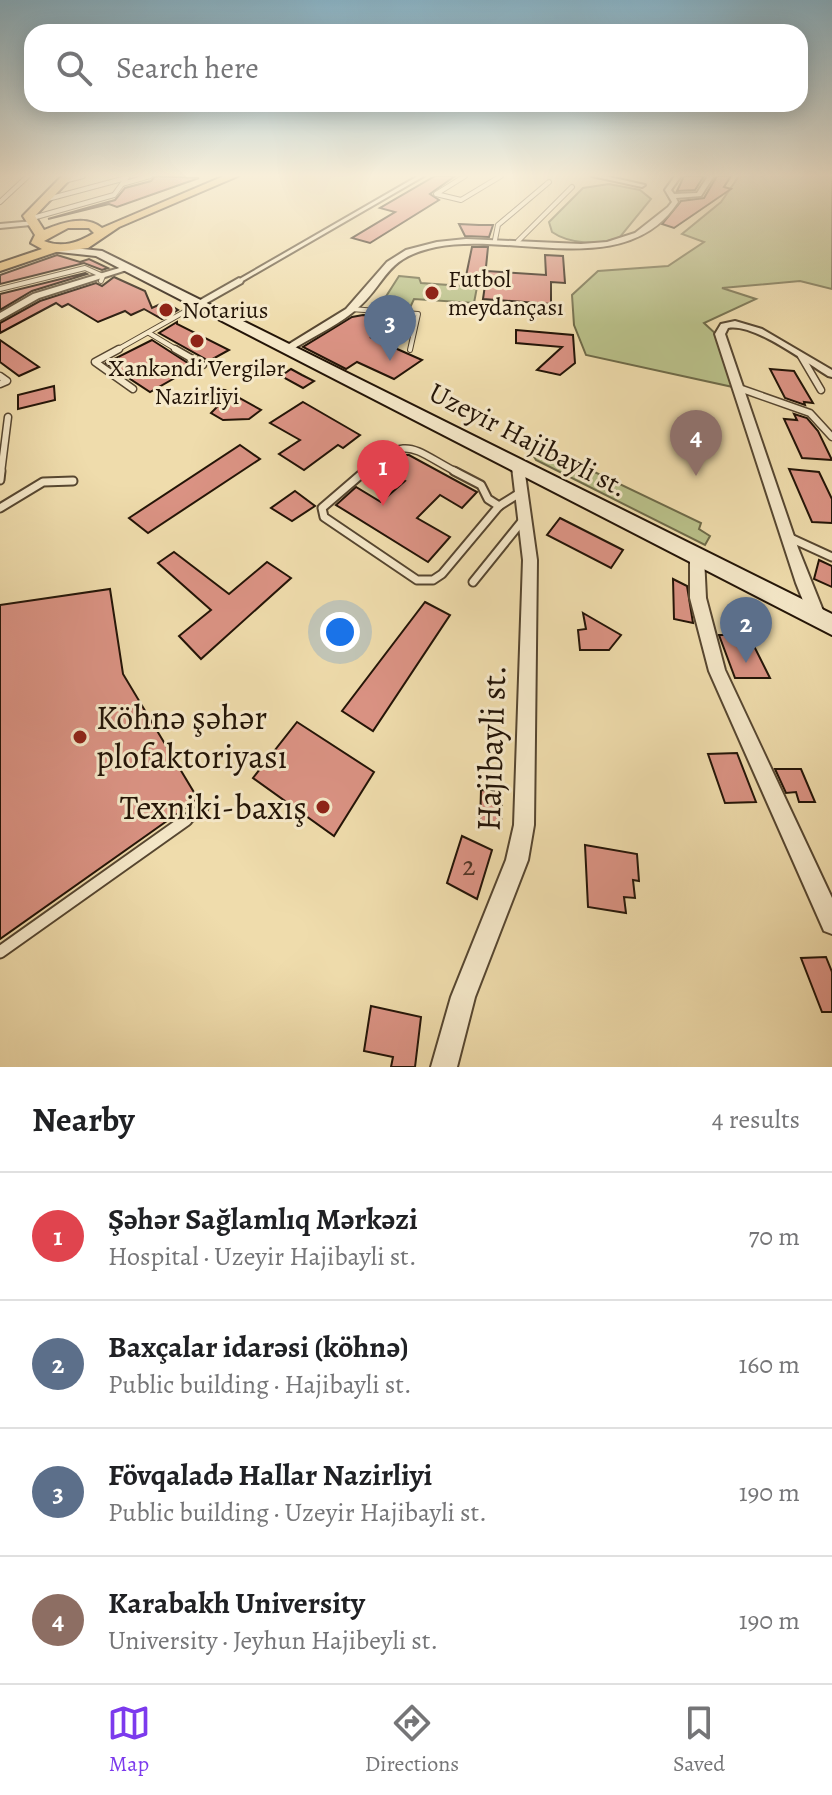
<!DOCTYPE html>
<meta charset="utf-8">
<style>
body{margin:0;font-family:Alegreya,serif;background:#f6f6f6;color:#202124}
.you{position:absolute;left:340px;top:632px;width:28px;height:28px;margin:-20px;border:6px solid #fff;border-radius:50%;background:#1a73e8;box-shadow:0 0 0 12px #1a73e833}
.badge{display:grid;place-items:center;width:52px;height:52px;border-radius:50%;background:#7c3aed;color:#fff;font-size:26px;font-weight:700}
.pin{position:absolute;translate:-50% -66px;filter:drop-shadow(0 2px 4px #0008)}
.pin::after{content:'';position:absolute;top:42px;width:28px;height:24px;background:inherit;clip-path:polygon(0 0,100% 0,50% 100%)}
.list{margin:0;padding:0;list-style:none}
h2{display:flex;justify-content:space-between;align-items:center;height:104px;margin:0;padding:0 32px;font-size:34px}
h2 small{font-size:26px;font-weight:400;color:#757577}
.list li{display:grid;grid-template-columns:52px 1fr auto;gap:24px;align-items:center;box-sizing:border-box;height:128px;padding:0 32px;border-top:2px solid #e0e0e0}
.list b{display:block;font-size:30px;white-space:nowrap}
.list p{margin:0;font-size:26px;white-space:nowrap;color:#757577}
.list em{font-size:26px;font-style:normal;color:#757577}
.icon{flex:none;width:44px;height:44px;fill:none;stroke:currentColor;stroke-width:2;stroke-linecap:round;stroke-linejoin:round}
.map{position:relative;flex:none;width:832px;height:1067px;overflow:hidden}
.search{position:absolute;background:#fff;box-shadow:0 4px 20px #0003;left:24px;right:24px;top:24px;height:88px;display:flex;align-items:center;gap:20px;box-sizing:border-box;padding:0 28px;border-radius:24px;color:#757577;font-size:30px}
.sheet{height:616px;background:#fff}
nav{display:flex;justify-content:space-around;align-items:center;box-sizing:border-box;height:112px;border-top:2px solid #e0e0e0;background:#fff;font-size:22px;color:#757577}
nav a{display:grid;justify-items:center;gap:4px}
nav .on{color:#7c3aed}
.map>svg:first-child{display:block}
.green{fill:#b9c089;stroke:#6e6a48;stroke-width:2}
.building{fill:#db9384;stroke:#231407;stroke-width:2}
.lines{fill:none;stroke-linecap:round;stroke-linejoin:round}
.service-far4-casing{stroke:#564630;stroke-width:6}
.service-far3-casing{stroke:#564630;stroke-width:9}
.service-far2-casing{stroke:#564630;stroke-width:11}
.service-far1-casing{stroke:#564630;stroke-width:13}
.service-casing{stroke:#564630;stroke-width:15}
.pedestrian-casing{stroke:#564630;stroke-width:4}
.minor-casing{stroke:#564630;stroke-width:4}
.secondary-casing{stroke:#231407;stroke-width:4}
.primary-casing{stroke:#231407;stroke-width:4}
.service-far4{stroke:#f5e8c9;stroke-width:4}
.service-far3{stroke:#f5e8c9;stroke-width:6}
.service-far2{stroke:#f5e8c9;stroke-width:7}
.service-far1{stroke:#f5e8c9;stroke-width:9}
.service{stroke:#f5e8c9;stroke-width:11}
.pedestrian{fill:#f5e8c9;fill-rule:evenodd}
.minor{fill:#f5e8c9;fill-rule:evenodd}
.secondary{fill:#f5e8c9;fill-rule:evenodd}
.primary{fill:#e8be76;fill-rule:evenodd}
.poi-dot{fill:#8f2418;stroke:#f5e8c9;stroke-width:3}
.labels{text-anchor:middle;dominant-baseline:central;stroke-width:6;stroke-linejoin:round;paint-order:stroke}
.far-poi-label{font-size:24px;fill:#231407;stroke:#f5e8c9;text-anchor:start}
.street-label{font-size:28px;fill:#231407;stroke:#f5e8c9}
.near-number-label{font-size:28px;fill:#513426}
.near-poi-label{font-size:34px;fill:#231407;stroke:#f5e8c9;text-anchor:start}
.near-street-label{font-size:34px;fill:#231407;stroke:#f5e8c9}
</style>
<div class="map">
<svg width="832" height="1067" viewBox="0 0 832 1067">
<rect width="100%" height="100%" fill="#efdcac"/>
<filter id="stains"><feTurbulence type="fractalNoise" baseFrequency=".0025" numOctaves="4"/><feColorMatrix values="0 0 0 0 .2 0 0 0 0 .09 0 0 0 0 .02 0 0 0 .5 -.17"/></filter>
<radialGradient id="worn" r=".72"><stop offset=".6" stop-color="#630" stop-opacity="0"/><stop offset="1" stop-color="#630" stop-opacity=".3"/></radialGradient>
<g class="green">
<path d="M739 176H832V289L800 281 722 288 756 299 704 323 717 335 742 389 586 355 574 325 572 295 598 271 668 266 704 242 682 234 721 202Z"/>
<path d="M609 184 640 190 651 199 620 237C601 246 569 244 552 232L549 222 583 188Z"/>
<path d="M399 276 419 278 421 283 477 287 474 303 414 299 408 312 378 309Z"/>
<path d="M537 452 557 454 701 523 699 529 710 536 705 545 536 460 533 455Z"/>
</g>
<g class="building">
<path d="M155 176 199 178 117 207 109 204 48 219 115 200 125 188 151 181Z"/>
<path d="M435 176H455L430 194 439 200 370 243 352 238 395 212 380 208Z"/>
<path d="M684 176H704L695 190 677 191Z"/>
<path d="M717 176H731L724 187 731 189 674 228 662 224 681 201 704 198Z"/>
<path d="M459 224 479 225H493L489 237 465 236Z"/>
<path d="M472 247H488L485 277 466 276Z"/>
<path d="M57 255 80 262 89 259 108 268 102 270 84 263 0 284V275Z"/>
<path d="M545 255 563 256 565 283 551 282V304L483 299 487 271 546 275Z"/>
<path d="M85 273 87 274 32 291 0 310V294Z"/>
<path d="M114 277 145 291 152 308 165 302 178 310 162 319 144 309 131 315 125 311 98 322 68 304 62 307 56 303 0 333V323L40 301 96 283 102 286Z"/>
<path d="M363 315 409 318 405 322 407 339 370 337 422 360 394 379 357 362 346 369 303 347 352 317Z"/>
<path d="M177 322V324L229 350 209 361 159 333Z"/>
<path d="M516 330 573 335 575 363 560 375 537 370 562 347 516 343Z"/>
<path d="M0 340 39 367 19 376 0 362Z"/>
<path d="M152 340 194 367 150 392 106 363Z"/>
<path d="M291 369 302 375 314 381 303 388 281 376Z"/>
<path d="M770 369 794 371 813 403 804 402 805 405 785 398Z"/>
<path d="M54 386 55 400 18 409V395Z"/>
<path d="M210 389 225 390 261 410 249 419 223 420 211 413 217 407 208 401Z"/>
<path d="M303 402 360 435 343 448 338 445 304 470 279 454 300 440 270 423Z"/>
<path d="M794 414 807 418 818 431 832 460 802 458 784 419 797 420Z"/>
<path d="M240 445 260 459 148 533 129 518Z"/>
<path d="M401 455H409L477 492 462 508 440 495 417 518 450 537 428 562 336 505 356 487 381 502 405 481 380 467Z"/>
<path d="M789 469 819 472 832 499V523L812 522Z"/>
<path d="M295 491 315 506 292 521 271 508Z"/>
<path d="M560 518 623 550 611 568 547 535Z"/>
<path d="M174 552 229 594 267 562 291 578 201 659 179 636 211 610 158 563Z"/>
<path d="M819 560 832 566V587L814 579Z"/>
<path d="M673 579 687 586 693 623 674 619Z"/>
<path d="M110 589 123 674 198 799 0 939V605Z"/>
<path d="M425 602 450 615 373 731 342 711Z"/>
<path d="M583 613 621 635 609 650H580L578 630 586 629Z"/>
<path d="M719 635H741L755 648 770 678H735Z"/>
<path d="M297 722 374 772 334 836 253 778Z"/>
<path d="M737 753 756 802 725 803 708 754Z"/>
<path d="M775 769H801L815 802H799L796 792 786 793Z"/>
<path d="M481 790 502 792 501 828 480 825Z"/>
<path d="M462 836 492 850 477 899 447 883Z"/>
<path d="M585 845 637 854 639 881 633 880 635 898 624 897 626 913 588 907Z"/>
<path d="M826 957 832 972V1012H822L801 958Z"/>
<path d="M371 1006 421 1017 415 1067H391L393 1057 364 1051Z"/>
</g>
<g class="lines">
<g class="service-far4-casing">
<g id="service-far4">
<path d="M465 176 436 194 461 200 501 176"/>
<path d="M64 181 83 176"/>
<path d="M122 184 150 176"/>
<path d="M44 200 126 178"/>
<path d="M0 202 28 176"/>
<path d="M29 219 114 195 128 176"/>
<path d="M495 240 498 225 549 182"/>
<path d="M518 241 572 187"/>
<path d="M0 289 85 268 103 276 101 281"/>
<path d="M351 309 418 314 410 350"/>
<path d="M149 333 179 351"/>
<path d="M115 351 200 303"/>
</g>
</g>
<g class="service-far3-casing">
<g id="service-far3">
<path d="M119 349 95 362 133 389"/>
<path d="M175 349 203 365"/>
<path d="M801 356 821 390"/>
<path d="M0 376 7 381 0 384"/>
<path d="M742 389 810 413 832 437"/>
<path d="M1 473 8 417"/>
<path d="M363 473C408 434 409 447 458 473"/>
</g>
</g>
<g class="service-far2-casing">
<g id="service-far2">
<path d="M365 471 322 508 324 517 417 580H433L442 574 499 506"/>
<path d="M454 471 481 485 488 499 499 506"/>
<path d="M0 480 1 471"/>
<path d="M499 506 523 491"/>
<path d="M0 508 43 482 73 481"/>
<path d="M786 536 832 557"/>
<path d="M473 582 523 520"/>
</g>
</g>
<g class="service-far1-casing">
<path id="service-far1" d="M183 822 203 808"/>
</g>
<g class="service-casing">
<path id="service" d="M0 952 186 820"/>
</g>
<g class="pedestrian-casing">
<path id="pedestrian" d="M418 176H424L241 282 236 281Z"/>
</g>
<g class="minor-casing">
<g id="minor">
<path d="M592 176H605L645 185 642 187Z"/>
<path d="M675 176H681L671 190 674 194 697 193 708 176H714L701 196 676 198 678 202C626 282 513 231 436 247 380 259 389 284 352 313 333 328 310 338 290 351L281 349 346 309 387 262 406 250 437 242 466 239 581 244 607 242 635 233 668 207 672 202 665 190Z"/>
<path d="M34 221V225H31L0 228V224Z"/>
<path d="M126 266 133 268 39 298 0 320V313L33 294Z"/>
<path d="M239 278 243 281 242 283 203 305 195 303Z"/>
<path d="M735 321 762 329 832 370V377L828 376C805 362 754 323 728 328L725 334 798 548 826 618 824 623 818 625 812 623 796 583 715 334 721 324Z"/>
<path d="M518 463 524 467 537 560 534 825 528 860 475 997 457 1067H431L451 997 506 860 514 825 523 560 512 467Z"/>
<path d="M697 551 702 553 704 557 706 598 725 670 832 898V934L824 931 709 671 690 598V557L692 553Z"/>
</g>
</g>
<g class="secondary-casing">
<path id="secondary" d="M54 246 102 251 832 614V635L125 271 96 256 50 251V247Z"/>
</g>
<g class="primary-casing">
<path id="primary" d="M62 176H73L35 216 44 230C61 223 86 214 102 228L224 176H238L119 227 88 248 56 252 0 271V263L42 249 31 243 35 235 23 216ZM68 228H89L94 233C78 243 62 248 44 241Z"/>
</g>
<use href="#service-far4" class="service-far4"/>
<use href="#service-far3" class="service-far3"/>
<use href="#service-far2" class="service-far2"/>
<use href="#service-far1" class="service-far1"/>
<use href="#service" class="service"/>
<use href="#pedestrian" class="pedestrian"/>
<use href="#minor" class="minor"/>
<use href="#secondary" class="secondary"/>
<use href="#primary" class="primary"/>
</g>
<linearGradient id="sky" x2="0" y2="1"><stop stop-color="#89b7cd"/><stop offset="0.54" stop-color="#f8efda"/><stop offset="1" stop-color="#f8efda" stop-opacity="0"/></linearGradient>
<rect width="832" height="325" fill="url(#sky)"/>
<g class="poi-dot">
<circle cx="432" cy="293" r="8"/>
<circle cx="166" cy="310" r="8"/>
<circle cx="197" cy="341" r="8"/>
<circle cx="80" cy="737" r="8"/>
<circle cx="323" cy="807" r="8"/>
</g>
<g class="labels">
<g class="far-poi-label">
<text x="448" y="279">Futbol<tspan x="448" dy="28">meydançası</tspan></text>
<text x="182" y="310">Notarius</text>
<text x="197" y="368" text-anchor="middle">Xankəndi Vergilər<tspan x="197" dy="28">Nazirliyi</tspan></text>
</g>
<g class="street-label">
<text transform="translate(528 440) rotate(27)">Uzeyir Hajibayli st.</text>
</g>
<g class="near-number-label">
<text x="469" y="866">2</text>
</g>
<g class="near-poi-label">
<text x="96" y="717">Köhnə şəhər<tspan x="96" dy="39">plofaktoriyası</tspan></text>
<text x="307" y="807" text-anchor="end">Texniki-baxış</text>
</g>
<g class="near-street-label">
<text transform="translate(491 748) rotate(-88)">Hajibayli st.</text>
</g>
</g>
<rect width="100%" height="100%" filter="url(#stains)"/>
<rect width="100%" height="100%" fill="url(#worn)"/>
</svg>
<div class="you"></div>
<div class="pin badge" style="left:383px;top:506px;background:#e0444e">1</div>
<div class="pin badge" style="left:746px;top:663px;background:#5c6f8a">2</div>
<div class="pin badge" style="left:390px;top:361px;background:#5c6f8a">3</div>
<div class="pin badge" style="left:696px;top:476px;background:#8d6e63">4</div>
<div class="search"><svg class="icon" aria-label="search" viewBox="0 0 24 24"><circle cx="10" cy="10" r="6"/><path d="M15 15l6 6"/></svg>Search here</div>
</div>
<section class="sheet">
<h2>Nearby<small>4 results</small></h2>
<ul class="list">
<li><span class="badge" style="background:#e0444e">1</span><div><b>Şəhər Sağlamlıq Mərkəzi</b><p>Hospital · Uzeyir Hajibayli st.</p></div><em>70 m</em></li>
<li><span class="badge" style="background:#5c6f8a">2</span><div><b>Baxçalar idarəsi (köhnə)</b><p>Public building · Hajibayli st.</p></div><em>160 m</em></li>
<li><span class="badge" style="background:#5c6f8a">3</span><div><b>Fövqaladə Hallar Nazirliyi</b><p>Public building · Uzeyir Hajibayli st.</p></div><em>190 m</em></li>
<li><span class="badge" style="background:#8d6e63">4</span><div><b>Karabakh University</b><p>University · Jeyhun Hajibeyli st.</p></div><em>190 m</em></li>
</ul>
</section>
<nav>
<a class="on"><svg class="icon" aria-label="map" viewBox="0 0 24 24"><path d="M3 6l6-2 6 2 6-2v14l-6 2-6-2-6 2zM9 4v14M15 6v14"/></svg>Map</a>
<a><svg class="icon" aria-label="directions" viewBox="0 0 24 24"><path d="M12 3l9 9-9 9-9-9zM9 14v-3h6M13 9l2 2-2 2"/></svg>Directions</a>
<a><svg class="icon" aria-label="saved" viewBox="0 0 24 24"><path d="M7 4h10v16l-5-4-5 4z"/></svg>Saved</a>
</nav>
